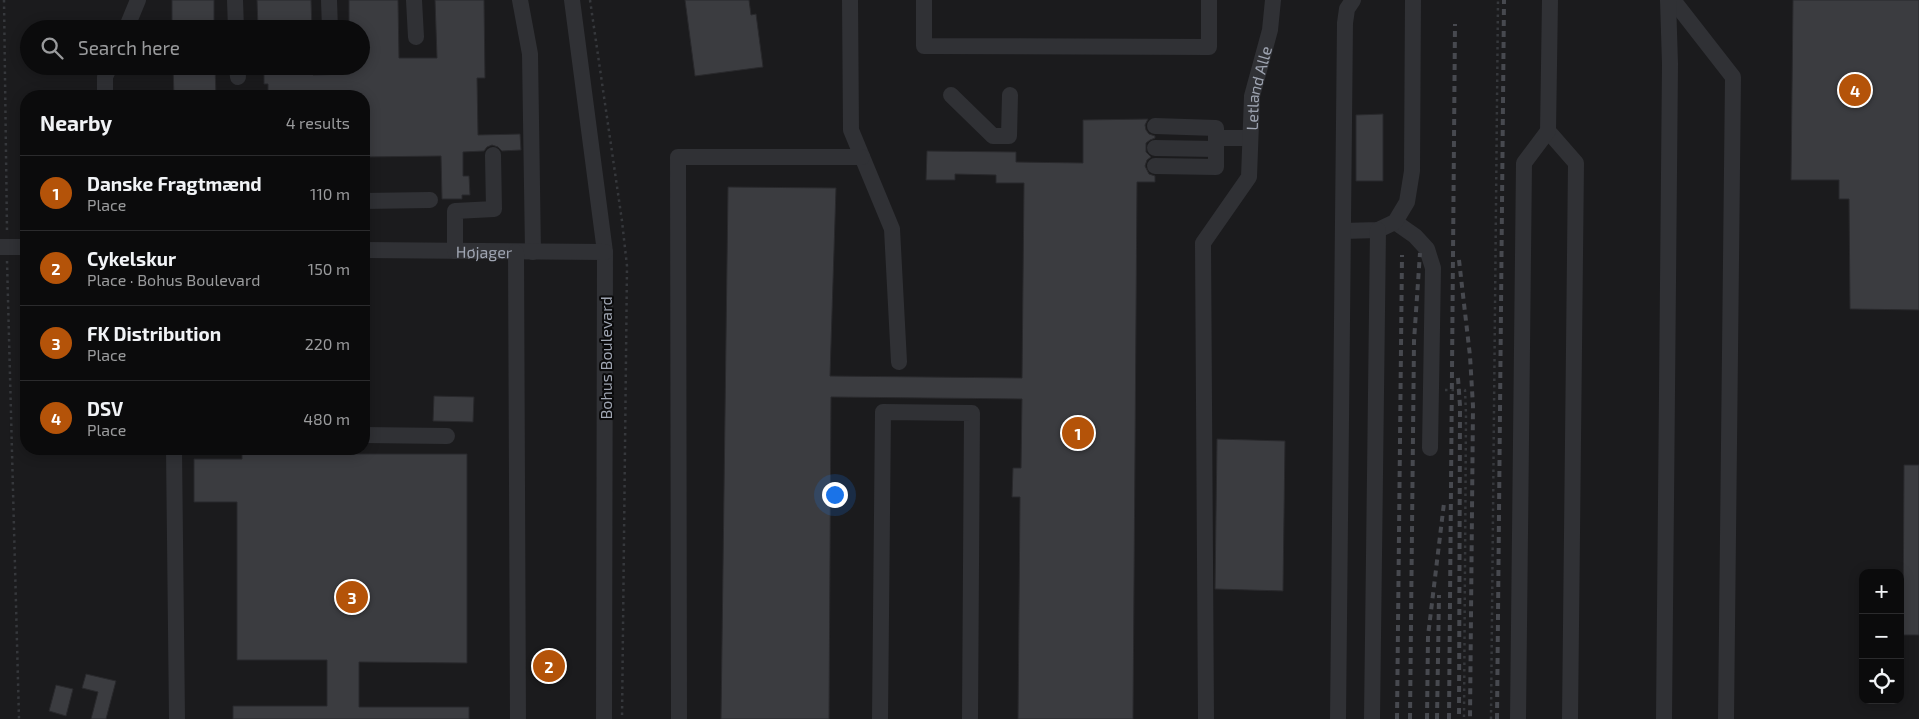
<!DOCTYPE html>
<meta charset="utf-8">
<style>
body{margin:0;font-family:"Exo 2",sans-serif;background:#19191a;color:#f1f3f6}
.controls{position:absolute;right:15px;bottom:15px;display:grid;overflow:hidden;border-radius:10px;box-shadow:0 2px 12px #0003}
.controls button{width:45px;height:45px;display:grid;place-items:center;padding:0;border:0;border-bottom:1px solid #2b2b2d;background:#0b0b0c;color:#f1f3f6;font:25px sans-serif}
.you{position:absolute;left:834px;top:494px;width:18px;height:18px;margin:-12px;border:4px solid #fff;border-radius:50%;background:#1a73e8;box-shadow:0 0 0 8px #1a73e833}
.badge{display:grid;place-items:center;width:32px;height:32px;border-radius:50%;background:#b45309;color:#fff;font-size:16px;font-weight:700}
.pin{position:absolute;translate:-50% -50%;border:2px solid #fff;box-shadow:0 1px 5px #0006}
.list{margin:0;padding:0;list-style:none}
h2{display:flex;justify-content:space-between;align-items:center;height:65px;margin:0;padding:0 20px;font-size:21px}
h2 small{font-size:16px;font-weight:400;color:#9a9b9d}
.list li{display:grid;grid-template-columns:32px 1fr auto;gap:15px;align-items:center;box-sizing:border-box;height:75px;padding:0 20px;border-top:1px solid #2b2b2d}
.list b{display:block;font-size:19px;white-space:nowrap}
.list p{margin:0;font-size:16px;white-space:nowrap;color:#9a9b9d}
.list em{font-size:16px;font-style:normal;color:#9a9b9d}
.icon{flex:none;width:28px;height:28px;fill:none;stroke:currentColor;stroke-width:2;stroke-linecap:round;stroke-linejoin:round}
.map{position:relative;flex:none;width:1919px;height:719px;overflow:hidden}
.search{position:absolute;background:#0b0b0c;box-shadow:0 2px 12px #0003;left:20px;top:20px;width:350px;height:55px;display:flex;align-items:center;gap:12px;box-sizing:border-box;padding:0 18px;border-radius:28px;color:#9a9b9d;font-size:19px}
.panel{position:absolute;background:#0b0b0c;box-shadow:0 2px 12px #0003;left:20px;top:90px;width:350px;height:365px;border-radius:20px}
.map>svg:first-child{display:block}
.built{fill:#1b1b1d;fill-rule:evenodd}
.building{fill:#3b3c40;stroke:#29292c}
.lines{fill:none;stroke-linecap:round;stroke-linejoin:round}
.path{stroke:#36383c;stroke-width:2.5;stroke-dasharray:2.5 4;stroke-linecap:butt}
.minor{stroke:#303135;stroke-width:16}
.rail{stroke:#47494f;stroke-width:4;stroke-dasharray:6 5;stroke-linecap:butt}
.labels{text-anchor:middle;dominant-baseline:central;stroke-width:4;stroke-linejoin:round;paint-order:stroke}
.street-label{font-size:16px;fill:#9fa5b2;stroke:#0a0a0b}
</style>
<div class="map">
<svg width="1919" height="719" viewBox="0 0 1919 719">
<rect width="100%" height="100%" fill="#0f0f10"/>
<path class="built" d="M0 0H1919V719H0ZM29 29H361V66H29ZM26 96H364V449H26ZM1863 573H1900V700H1863Z"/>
<g class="building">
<rect x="172" y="0" width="42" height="29"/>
<path d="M257 0H311L312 29H258Z"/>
<path d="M349 0H398L399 58H437L435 0H484L485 78H477L478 135 520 134 521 150 502 151 498 147 492 145 487 147 484 151 463 152V176H469L470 195H462V199H442L441 156 364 157V96H268V84H264V66H312L313 75 350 74V66H361V29H349Z"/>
<path d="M685 0H749L751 15 756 14 763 67 695 76Z"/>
<path d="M1793 0H1919V310L1850 309 1849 199H1839V180H1791Z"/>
<path d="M173 66H215L216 96H174Z"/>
<path d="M1383 114V181H1356V115Z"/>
<path d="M1148 119 1145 125 1146 130 1149 134 1155 136V138L1150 140 1146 143V152L1151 157 1147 160 1145 166 1149 174 1155 176V182H1137L1133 719H1018L1020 497H1012L1013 468H1021L1022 399 831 397 829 719H721L728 187 836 188 830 376 1022 378 1024 183H996V175L955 174V180H926L927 151 1016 152V162L1083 163V120Z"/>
<path d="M434 396 474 397 473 422 433 421Z"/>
<path d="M1217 439 1285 441 1283 591 1215 589Z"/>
<path d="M245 449H293V454H467V663L359 662V707H469V719H233V706H327V660H237V502H194V459H242V454L245 453Z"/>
<path d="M1904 465H1919V635H1903Z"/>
<path d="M86 674 116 681 106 719H91L98 692 82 688Z"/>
<path d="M56 685 73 689 66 716 49 711Z"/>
</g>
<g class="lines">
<g class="path">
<path d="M4 0 7 231"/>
<path d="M590 0 622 221 627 266 622 719"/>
<path d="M7 261 19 719"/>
<path d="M1445 390H1465L1466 414 1464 719"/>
<path d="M1491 719 1498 0"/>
</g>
<g class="minor">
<path d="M235 0 236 29"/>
<path d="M329 0 330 29"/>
<path d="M414 0 416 37"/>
<path d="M520 0 530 54 533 252"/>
<path d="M572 0 605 252 604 719"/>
<path d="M850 0 851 130 892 229 899 362"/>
<path d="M924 0V46L1209 47V0"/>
<path d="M1673 0 1733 77 1726 719"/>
<path d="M126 29 138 0"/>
<path d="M237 66 238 77"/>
<path d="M951 95 993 136H1009L1010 95"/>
<path d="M105 96V77L110 66"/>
<path d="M1548 131 1576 163 1570 719"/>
<path d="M1216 138H1250"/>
<path d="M1155 148 1216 149"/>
<path d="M1155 166 1216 167V128L1155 126"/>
<path d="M364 201 430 200"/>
<path d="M1395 222 1415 236 1427 249 1433 268 1430 448"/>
<path d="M1343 231 1378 230 1395 222 1407 202 1412 171 1413 0"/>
<path d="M0 247H26"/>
<path id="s1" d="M364 250 605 252"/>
<path d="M455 251V211L494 209 493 155"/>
<path d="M516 252 518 719"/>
<path d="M364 435 447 436"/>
<path d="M174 449 177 719"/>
<path d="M679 719 678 157H862"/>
<path d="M880 719 883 412 972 413 970 719"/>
<path id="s2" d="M1206 719 1203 243 1249 177 1252 96 1270 30 1273 0"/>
<path d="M1338 719 1345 23 1347 9 1353 0"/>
<path d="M1372 719 1378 230"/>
<path d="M1518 719 1524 163 1548 131 1550 0"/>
<path d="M1664 719 1670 64 1668 0"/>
</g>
<g class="rail">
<path d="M1459 260 1470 356 1473 406 1470 719"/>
<path d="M1458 378 1460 406 1459 719"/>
<path d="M1397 719 1402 255"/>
<path d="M1410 719 1414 341 1420 253"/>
<path d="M1427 719 1428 636 1444 503"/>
<path d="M1437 719 1439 595"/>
<path d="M1449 719 1455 24"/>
<path d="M1497 719 1504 0"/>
</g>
</g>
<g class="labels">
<g class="street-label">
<text stroke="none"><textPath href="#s2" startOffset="646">Letland Alle</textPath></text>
<text stroke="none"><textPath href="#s1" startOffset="120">Højager</textPath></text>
<text transform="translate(605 358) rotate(-90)">Bohus Boulevard</text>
</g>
</g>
</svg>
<div class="controls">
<button>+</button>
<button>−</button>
<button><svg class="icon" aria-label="locate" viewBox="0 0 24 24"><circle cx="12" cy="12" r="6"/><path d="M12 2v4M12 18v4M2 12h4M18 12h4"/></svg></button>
</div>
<div class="you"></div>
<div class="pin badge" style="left:1078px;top:433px">1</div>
<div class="pin badge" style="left:549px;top:666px">2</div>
<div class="pin badge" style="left:352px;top:597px">3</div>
<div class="pin badge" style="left:1855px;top:90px">4</div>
<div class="search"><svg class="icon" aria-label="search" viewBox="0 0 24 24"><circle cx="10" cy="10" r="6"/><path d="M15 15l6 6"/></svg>Search here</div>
<section class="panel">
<h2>Nearby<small>4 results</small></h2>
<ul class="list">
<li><span class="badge">1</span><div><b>Danske Fragtmænd</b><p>Place</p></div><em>110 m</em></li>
<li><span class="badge">2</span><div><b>Cykelskur</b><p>Place · Bohus Boulevard</p></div><em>150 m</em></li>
<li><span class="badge">3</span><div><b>FK Distribution</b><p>Place</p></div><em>220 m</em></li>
<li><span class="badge">4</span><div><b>DSV</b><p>Place</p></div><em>480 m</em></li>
</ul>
</section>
</div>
